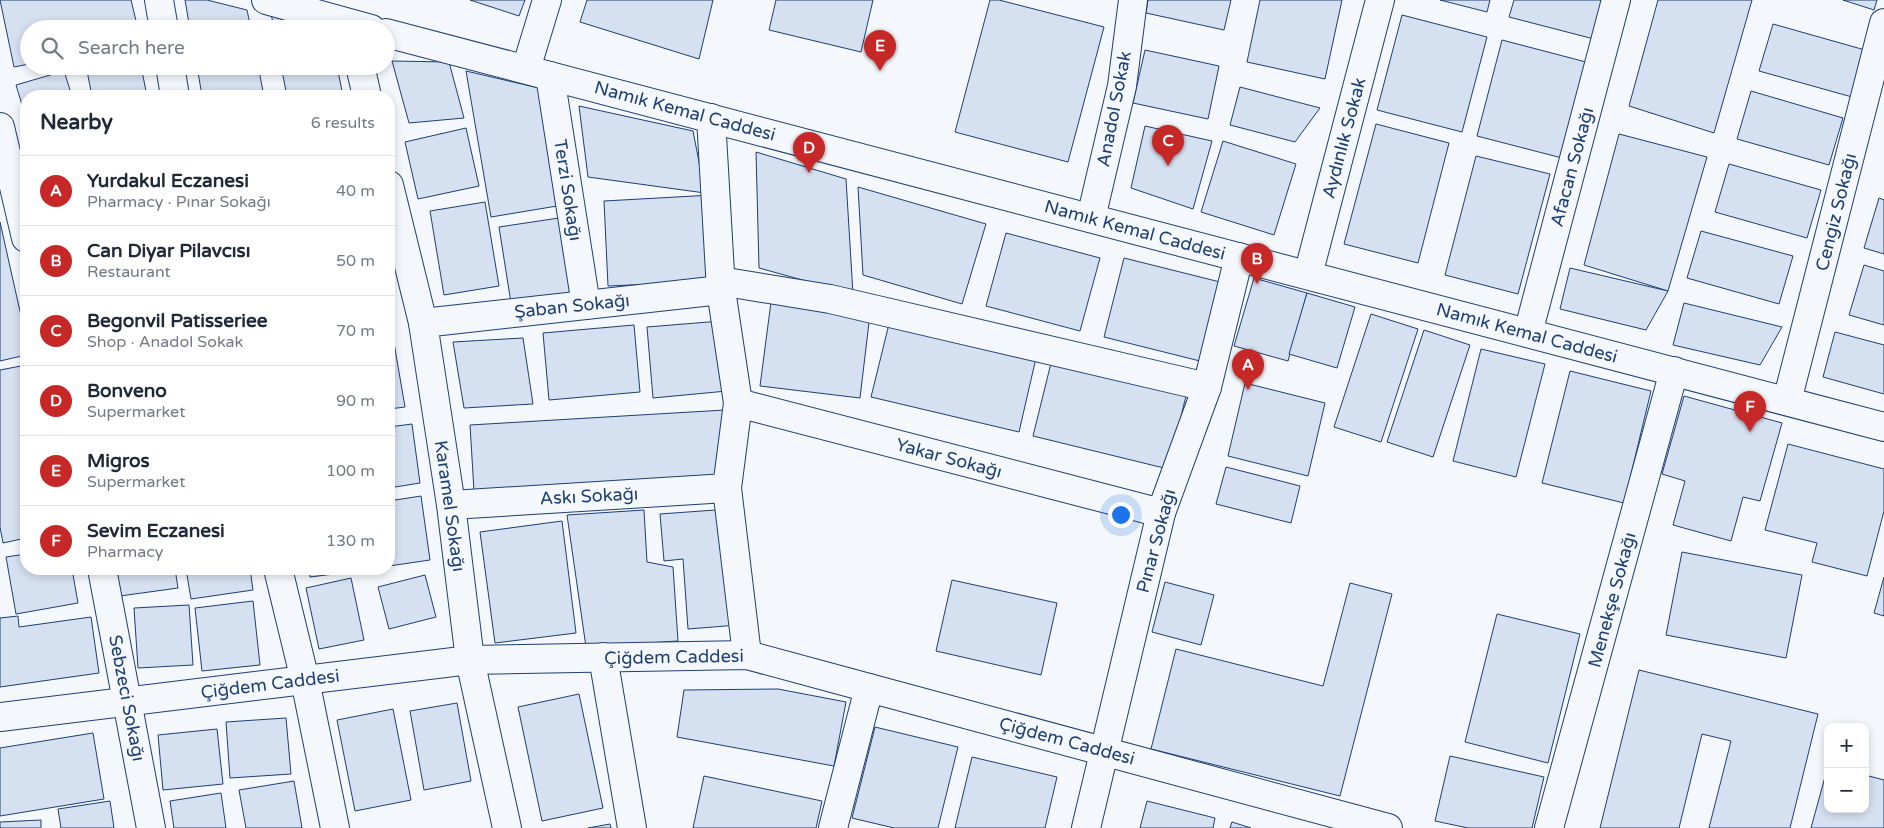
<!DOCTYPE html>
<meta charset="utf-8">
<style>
body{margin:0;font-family:"Varela Round",sans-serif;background:#f2f2f3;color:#1f2937}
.controls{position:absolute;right:15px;bottom:15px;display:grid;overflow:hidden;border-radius:10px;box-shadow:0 2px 8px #0003}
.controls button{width:45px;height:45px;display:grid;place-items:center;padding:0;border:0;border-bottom:1px solid #e0e1e3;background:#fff;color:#1f2937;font:25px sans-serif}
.you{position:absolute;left:1120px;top:514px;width:18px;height:18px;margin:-12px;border:4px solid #fff;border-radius:50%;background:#1a73e8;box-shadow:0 0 0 8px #1a73e833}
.badge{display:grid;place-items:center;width:32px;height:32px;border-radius:50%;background:#c62828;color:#fff;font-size:16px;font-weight:700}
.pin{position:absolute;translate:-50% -41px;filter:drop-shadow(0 1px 2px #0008)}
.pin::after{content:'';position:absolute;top:26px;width:18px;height:15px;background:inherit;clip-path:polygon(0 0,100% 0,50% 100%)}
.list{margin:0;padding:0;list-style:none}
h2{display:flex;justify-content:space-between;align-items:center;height:65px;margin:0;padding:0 20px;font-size:21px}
h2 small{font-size:16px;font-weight:400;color:#747a83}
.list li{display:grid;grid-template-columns:32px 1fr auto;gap:15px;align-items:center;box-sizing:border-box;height:70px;padding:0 20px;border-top:1px solid #e0e1e3}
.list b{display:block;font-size:19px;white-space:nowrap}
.list p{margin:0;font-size:16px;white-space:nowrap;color:#747a83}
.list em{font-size:16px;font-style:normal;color:#747a83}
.icon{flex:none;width:28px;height:28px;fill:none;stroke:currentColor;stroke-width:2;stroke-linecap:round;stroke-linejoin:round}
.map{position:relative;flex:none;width:1884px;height:828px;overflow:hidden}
.search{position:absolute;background:#fff;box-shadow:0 2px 8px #0003;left:20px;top:20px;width:375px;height:55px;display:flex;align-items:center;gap:12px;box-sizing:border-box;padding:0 18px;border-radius:28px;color:#747a83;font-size:19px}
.panel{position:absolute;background:#fff;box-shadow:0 2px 8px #0003;left:20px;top:90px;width:375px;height:485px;border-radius:20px}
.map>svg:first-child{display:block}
.building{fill:#d5e0f0;stroke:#1d3f73}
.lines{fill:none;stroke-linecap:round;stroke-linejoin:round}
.minor-casing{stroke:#1d3f73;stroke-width:30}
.major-casing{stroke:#1d3f73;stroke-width:30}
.minor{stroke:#f4f7fb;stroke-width:28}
.major{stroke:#f4f7fb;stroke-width:28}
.labels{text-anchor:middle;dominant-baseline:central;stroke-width:4;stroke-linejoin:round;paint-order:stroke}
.street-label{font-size:18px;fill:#1d3f73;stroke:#f4f7fb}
</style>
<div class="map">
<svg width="1884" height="828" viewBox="0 0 1884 828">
<rect width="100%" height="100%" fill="#f4f7fb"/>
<g class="building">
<path d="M0 0H131L138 29H29V64L14 67Z"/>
<path d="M185 0H207L247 10 251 29H190Z"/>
<path d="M470 0H525L519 16Z"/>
<path d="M587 0H713L699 59 580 22Z"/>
<path d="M776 0H873L861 52 769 30Z"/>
<path d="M990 0H999L1104 27 1068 162 955 132Z"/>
<path d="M1148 0H1231L1224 30 1146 13Z"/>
<path d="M1260 0H1342L1325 79 1247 62Z"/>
<path d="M1440 0H1490L1487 12Z"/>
<path d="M1514 0H1604L1594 39 1509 17Z"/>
<path d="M1658 0H1752L1714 133 1629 106Z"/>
<path d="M1843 0H1877L1874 10Z"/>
<path d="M271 13 330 29H274Z"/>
<path d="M1402 15 1487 37 1462 132 1377 110Z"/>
<path d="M1773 24 1865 50 1852 97 1759 71Z"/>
<path d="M1502 40 1586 62 1562 158 1477 136Z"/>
<path d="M1145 50 1219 66 1208 119 1133 103Z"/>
<path d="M392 61 449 62 464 118 409 123Z"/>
<path d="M86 66H141L147 96H92Z"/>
<path d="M197 66H258L264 96H202Z"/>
<path d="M281 66H337L343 96H287Z"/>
<path d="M64 71 72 96H26V118L16 85Z"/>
<path d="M466 71 543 89 563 205 491 217Z"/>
<path d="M1240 87 1320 108 1295 142 1230 125Z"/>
<path d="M1751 91 1843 118 1829 165 1737 139Z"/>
<path d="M579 106 693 131 705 193 588 177Z"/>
<path d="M1376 124 1449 143 1418 263 1344 244Z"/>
<path d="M1145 126 1212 141 1193 209 1131 188Z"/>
<path d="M466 128 479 186 418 199 405 142Z"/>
<path d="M1619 134 1707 157 1668 291 1584 265Z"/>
<path d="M1223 141 1296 164 1274 235 1201 212Z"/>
<path d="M756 152 846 179 853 294 759 268Z"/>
<path d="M1476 156 1550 174 1518 294 1445 275Z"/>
<path d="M1729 164 1821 190 1807 238 1715 212Z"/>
<path d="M858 187 986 224 962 304 863 275Z"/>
<path d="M712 195 717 281 608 286 604 201Z"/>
<path d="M1879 198 1884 200V254L1864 248Z"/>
<path d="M485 202 499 286 444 295 430 211Z"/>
<path d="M559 218 572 293 511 303 499 227Z"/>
<path d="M0 222 26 338V355L0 361Z"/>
<path d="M1701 231 1793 256 1779 304 1687 278Z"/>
<path d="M1006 233 1100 258 1080 331 986 306Z"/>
<path d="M1124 258 1220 282 1200 361 1104 337Z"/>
<path d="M1864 265 1884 271V325L1849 315Z"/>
<path d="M1570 268 1668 291 1646 330 1560 309Z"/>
<path d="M1254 278 1307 293 1288 361 1234 346Z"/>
<path d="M1307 293 1355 307 1337 368 1289 354Z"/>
<path d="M771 302 870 314 860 398 760 386Z"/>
<path d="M1684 303 1782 327 1760 365 1673 345Z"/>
<path d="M389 313 392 330 389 329Z"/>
<path d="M1371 314 1418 329 1381 442 1334 427Z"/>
<path d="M721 321 727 391 653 398 647 327Z"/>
<path d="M889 324 1036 358 1019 432 871 397Z"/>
<path d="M634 325 640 392 549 400 543 333Z"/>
<path d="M1424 330 1470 345 1433 457 1387 442Z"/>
<path d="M1835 332 1884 345V394L1823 377Z"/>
<path d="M393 337 405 407 389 409V338Z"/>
<path d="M523 338 533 404 464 408 453 342Z"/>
<path d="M1481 349 1545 364 1516 477 1453 461Z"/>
<path d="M1051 363 1186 396 1168 469 1033 436Z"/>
<path d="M26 365V538L3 543 0 527V370Z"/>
<path d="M1570 371 1651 391 1624 503 1542 483Z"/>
<path d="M1245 383 1325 403 1308 476 1228 456Z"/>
<path d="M1684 396 1782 423 1760 501 1743 497 1731 541 1673 525 1685 481 1662 474Z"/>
<path d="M725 410 729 476 474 491 470 425Z"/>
<path d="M412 424 420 483 389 488V427Z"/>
<path d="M1788 444 1884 469V511L1867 576 1812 562 1817 543 1765 530Z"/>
<path d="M1226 467 1300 486 1291 523 1216 504Z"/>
<path d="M421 496 430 560 389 566V501Z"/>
<path d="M729 509 738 625 688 629 683 559 664 561 660 514Z"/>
<path d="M644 510 647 562 673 567 678 641 586 647 567 515Z"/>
<path d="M562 521 576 633 495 643 480 532Z"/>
<path d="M1682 552 1802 575 1786 658 1666 635Z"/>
<path d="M26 554V569H72L78 603 16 614 6 557Z"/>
<path d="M117 569H175L178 588 120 596Z"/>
<path d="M186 569H250L253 590 191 599Z"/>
<path d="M309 569H358V571L310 577Z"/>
<path d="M425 575 436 617 389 629 378 587Z"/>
<path d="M1884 577V616L1874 613Z"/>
<path d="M351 578 364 640 319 649 306 588Z"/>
<path d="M952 580 1057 603 1041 675 936 651Z"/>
<path d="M1165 582 1214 595 1201 645 1152 632Z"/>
<path d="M1350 583 1392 594 1340 796 1151 749 1176 649 1323 686Z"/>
<path d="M253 601 260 665 202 671 195 608Z"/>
<path d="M189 605 193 665 138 668 134 608Z"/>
<path d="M1497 614 1580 634 1548 763 1465 742Z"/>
<path d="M18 616 19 627 91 617 99 673 0 687V618Z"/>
<path d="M1639 670 1818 714 1790 828H1709L1731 741 1702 734 1679 828H1600Z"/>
<path d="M778 689 846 702 834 766 677 737 684 690Z"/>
<path d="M579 694 603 808 542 821 518 707Z"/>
<path d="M457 703 471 781 424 790 410 711Z"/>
<path d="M393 709 411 800 355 811 337 720Z"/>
<path d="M286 718 291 774 230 778 226 722Z"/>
<path d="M875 727 958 747 938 828H894L852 818Z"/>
<path d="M217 729 223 784 163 790 158 735Z"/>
<path d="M93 733 104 799 0 816V748Z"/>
<path d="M1450 756 1544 777 1532 828H1468L1435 821Z"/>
<path d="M972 757 1057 777 1045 828H955Z"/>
<path d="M1828 766V809H1865V775L1884 780V828H1811Z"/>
<path d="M704 776 822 801 816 828H693Z"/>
<path d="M294 781 302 828H246L239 790Z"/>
<path d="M221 793 226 828H174L170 801Z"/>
<path d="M110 801 114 828H61L58 809Z"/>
<path d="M1147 801 1215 818 1213 828H1140Z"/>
<path d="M41 820V828H0V822Z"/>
<path d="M1232 822 1251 828H1230Z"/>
<path d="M610 824 611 828H588Z"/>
</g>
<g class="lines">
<g class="minor-casing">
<g id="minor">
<path d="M159 0 164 29"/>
<path d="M170 66 175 96"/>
<path d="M360 66 367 96"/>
<path d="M526 69 547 0"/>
<path d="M550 76 586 305"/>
<path d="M711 118 721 290 738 403 727 488 747 655"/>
<path d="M0 127 26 238"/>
<path d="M389 185 423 323 451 505 470 660 507 828"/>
<path d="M1091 218 1122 86 1133 0"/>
<path d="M1308 275 1380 0"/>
<path d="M720 281 830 299 1207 387"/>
<path d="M423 323 721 290"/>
<path d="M1528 333 1616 0"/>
<path d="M1787 401 1884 23"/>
<path d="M738 403 1161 513"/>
<path d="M451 505 727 488"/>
<path d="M102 569 151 828"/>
<path d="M278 569 305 680 335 828"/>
<path d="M603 657 632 828"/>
<path d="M0 717 470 660 747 655 869 688 833 828"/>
<path d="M1086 828 1161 513 1207 387 1239 257"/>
<path d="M1549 828 1674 371"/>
</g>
</g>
<g class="major-casing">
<g id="major">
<path d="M266 0 371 29"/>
<path d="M386 33 1884 427"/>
<path d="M869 688 1388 828"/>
</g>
</g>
<use href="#minor" class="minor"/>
<use href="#major" class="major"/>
</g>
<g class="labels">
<g class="street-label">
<text transform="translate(1114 109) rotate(-79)">Anadol Sokak</text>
<text transform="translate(685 111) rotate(15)">Namık Kemal Caddesi</text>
<text transform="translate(1344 138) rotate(-75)">Aydınlık Sokak</text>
<text transform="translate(1572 167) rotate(-75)">Afacan Sokağı</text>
<text transform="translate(568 190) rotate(81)">Terzi Sokağı</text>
<text transform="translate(1836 212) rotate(-76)">Cengiz Sokağı</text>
<text transform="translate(1135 230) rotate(15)">Namık Kemal Caddesi</text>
<text transform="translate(572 306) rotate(-6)">Şaban Sokağı</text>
<text transform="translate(1527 333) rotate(15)">Namık Kemal Caddesi</text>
<text transform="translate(949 458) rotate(15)">Yakar Sokağı</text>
<text transform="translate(589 496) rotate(-3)">Askı Sokağı</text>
<text transform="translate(450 506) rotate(82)">Karamel Sokağı</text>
<text transform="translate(1156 541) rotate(-75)">Pınar Sokağı</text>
<text transform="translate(1612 600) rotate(-75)">Menekşe Sokağı</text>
<text transform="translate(674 657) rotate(-1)">Çiğdem Caddesi</text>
<text transform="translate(270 684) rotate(-7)">Çiğdem Caddesi</text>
<text transform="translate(127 698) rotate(79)">Sebzeci Sokağı</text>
<text transform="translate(1067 741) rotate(15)">Çiğdem Caddesi</text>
</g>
</g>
</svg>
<div class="controls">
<button>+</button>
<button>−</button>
</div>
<div class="you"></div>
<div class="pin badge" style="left:1248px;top:390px">A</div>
<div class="pin badge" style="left:1257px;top:284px">B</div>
<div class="pin badge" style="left:1168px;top:166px">C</div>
<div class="pin badge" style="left:809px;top:173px">D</div>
<div class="pin badge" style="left:880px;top:71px">E</div>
<div class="pin badge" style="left:1750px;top:432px">F</div>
<div class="search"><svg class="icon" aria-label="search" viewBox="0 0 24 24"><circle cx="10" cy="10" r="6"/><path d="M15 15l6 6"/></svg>Search here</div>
<section class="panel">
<h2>Nearby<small>6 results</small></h2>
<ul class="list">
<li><span class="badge">A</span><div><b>Yurdakul Eczanesi</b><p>Pharmacy · Pınar Sokağı</p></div><em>40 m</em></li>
<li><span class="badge">B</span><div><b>Can Diyar Pilavcısı</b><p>Restaurant</p></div><em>50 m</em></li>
<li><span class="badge">C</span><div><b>Begonvil Patisseriee</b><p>Shop · Anadol Sokak</p></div><em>70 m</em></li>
<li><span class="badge">D</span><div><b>Bonveno</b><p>Supermarket</p></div><em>90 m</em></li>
<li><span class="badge">E</span><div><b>Migros</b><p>Supermarket</p></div><em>100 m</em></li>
<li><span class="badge">F</span><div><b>Sevim Eczanesi</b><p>Pharmacy</p></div><em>130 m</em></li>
</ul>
</section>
</div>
